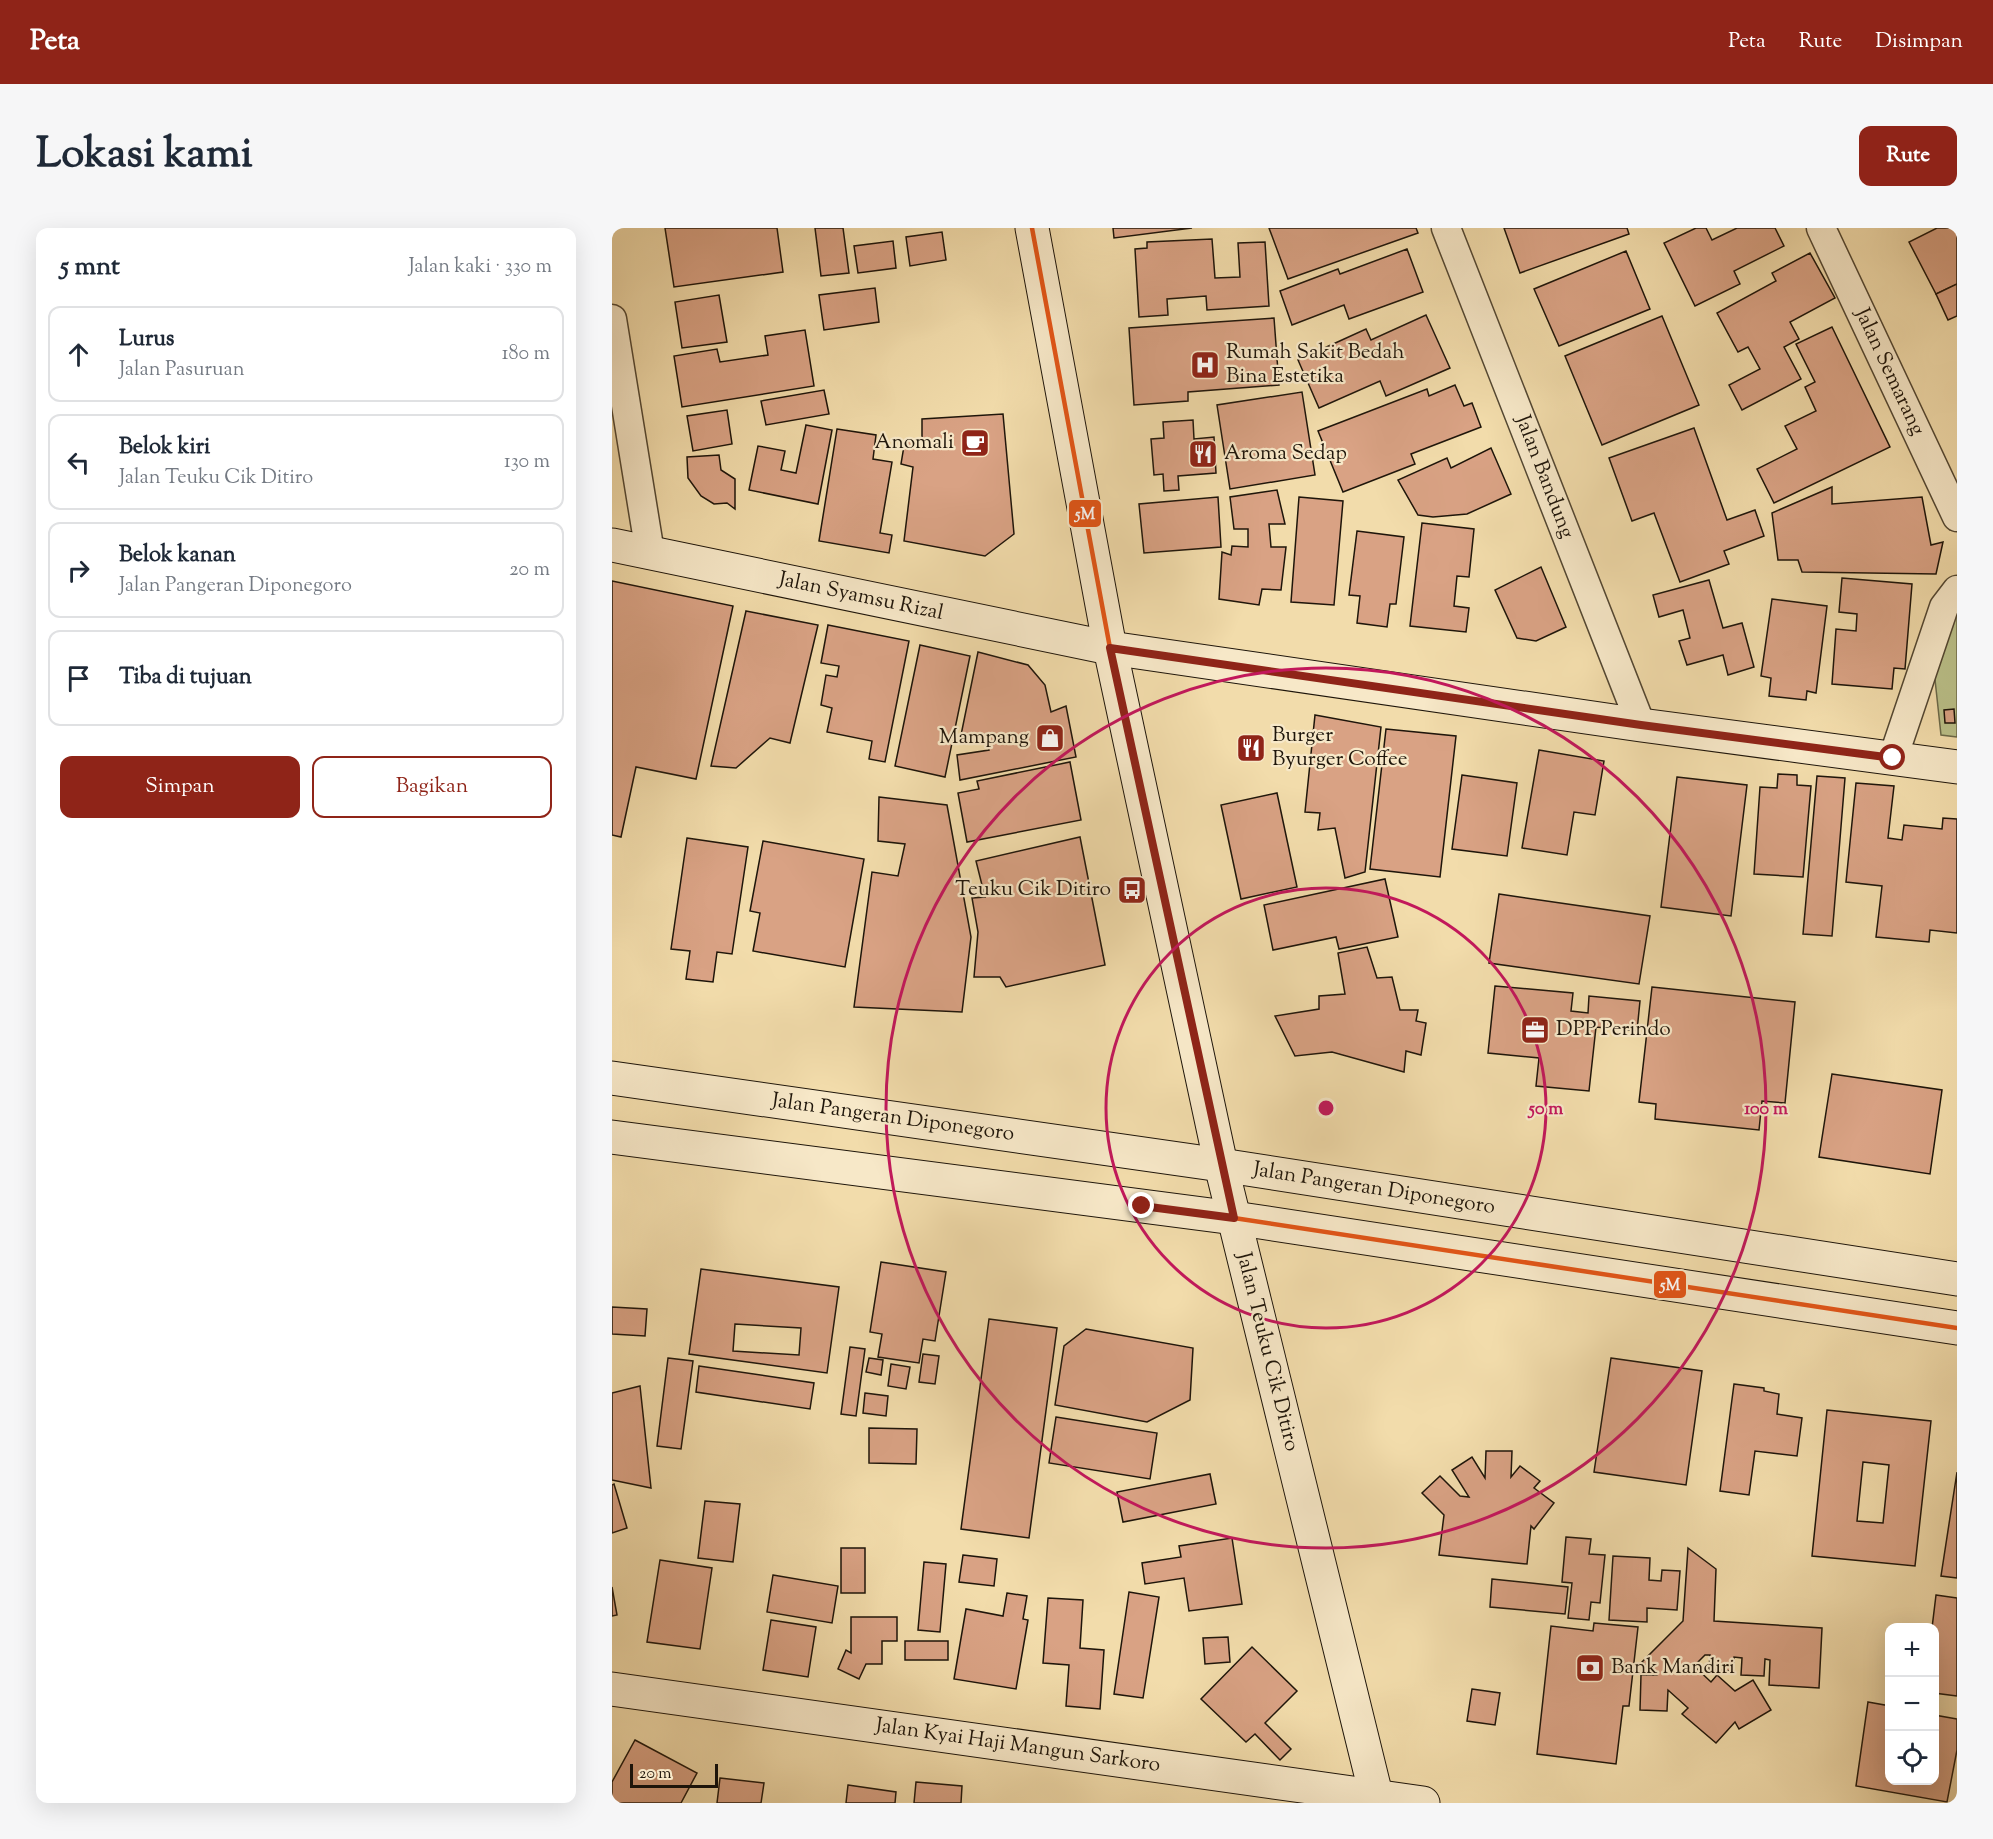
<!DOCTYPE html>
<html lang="id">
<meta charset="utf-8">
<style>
body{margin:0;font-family:"Sorts Mill Goudy",serif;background:#f6f6f7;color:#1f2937}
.controls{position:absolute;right:18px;bottom:18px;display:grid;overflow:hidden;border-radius:12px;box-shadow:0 6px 24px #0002}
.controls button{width:54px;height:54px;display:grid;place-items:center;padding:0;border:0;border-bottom:2px solid #e0e1e3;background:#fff;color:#1f2937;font:30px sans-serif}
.scale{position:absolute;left:18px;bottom:15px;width:88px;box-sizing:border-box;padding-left:6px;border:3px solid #1e150a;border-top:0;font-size:16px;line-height:21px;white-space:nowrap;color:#1e150a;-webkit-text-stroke:4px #f7e8c8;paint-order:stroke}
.stop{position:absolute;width:18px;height:18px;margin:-14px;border:4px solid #8f2418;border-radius:50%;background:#fff}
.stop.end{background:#8f2418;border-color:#fff;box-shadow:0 2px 6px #0008}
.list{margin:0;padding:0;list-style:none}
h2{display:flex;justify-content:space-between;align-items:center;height:78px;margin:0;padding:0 24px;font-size:26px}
h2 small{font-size:20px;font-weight:400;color:#747a83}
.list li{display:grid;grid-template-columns:39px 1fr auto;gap:18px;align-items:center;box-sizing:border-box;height:96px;margin:0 12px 12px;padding:0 12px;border:2px solid #e0e1e3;border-radius:12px}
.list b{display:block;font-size:22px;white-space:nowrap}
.list p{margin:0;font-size:20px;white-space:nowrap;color:#747a83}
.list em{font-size:20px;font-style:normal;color:#747a83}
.actions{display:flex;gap:12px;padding:18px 24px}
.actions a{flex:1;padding:14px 0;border:2px solid #8f2418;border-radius:12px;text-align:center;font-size:21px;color:#8f2418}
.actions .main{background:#8f2418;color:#fff}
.icon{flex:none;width:33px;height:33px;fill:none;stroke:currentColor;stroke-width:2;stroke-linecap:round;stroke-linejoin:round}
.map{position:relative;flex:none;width:1345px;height:1575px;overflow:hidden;border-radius:12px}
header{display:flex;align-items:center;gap:36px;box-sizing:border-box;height:84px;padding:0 30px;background:#8f2418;color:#fff}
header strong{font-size:28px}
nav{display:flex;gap:33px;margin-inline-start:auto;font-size:21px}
.intro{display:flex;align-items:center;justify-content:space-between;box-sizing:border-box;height:144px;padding:0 36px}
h1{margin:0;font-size:42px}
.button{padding:15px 27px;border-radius:12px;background:#8f2418;color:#fff;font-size:21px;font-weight:700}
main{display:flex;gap:36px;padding:0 36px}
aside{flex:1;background:#fff;border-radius:12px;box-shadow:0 6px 24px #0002}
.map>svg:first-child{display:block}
.green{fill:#bac089;stroke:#6c6a4a;stroke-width:1.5}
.building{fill:#d9a284;stroke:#1e150a;stroke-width:1.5;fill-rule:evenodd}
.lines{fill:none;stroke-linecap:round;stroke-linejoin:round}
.street-casing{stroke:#534732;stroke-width:31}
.secondary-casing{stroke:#1e150a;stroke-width:35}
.street{stroke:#f7e8c8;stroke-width:28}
.secondary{stroke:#f7e8c8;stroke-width:33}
.bus-1-casing{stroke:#f7e8c8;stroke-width:9}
.bus-1{stroke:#e35517;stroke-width:4.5}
.route{stroke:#8f2418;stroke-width:8}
.ring{fill:none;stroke:#c2185b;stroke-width:3}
.labels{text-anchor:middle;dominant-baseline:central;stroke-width:4.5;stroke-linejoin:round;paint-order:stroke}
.poi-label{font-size:21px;fill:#1e150a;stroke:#f7e8c8;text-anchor:start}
.street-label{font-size:21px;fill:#1e150a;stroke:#f7e8c8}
.centre{fill:#c2185b;stroke:#f7e8c8;stroke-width:3}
.ring-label{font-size:18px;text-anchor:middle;font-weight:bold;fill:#c2185b;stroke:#f7e8c8;stroke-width:4.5;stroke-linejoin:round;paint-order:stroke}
.line-badge{stroke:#f7e8c8;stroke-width:2}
.badge-label{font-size:16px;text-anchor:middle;font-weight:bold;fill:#fff}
</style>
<header>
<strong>Peta</strong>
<nav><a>Peta</a><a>Rute</a><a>Disimpan</a></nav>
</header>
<div class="intro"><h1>Lokasi kami</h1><a class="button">Rute</a></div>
<main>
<aside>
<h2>5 mnt<small>Jalan kaki · 330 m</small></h2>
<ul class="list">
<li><svg class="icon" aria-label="ahead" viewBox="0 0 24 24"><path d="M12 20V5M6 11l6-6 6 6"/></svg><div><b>Lurus</b><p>Jalan Pasuruan</p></div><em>180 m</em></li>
<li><svg class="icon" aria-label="left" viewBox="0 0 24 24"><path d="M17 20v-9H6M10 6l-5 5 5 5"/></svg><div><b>Belok kiri</b><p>Jalan Teuku Cik Ditiro</p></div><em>130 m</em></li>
<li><svg class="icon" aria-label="right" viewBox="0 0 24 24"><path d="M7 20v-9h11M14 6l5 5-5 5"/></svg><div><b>Belok kanan</b><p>Jalan Pangeran Diponegoro</p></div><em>20 m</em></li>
<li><svg class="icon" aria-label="arrive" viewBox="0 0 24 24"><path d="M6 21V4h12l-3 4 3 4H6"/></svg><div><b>Tiba di tujuan</b></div></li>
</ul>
<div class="actions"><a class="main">Simpan</a><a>Bagikan</a></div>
</aside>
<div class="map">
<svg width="1345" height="1575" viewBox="0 0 1345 1575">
<rect width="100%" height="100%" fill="#f2dcab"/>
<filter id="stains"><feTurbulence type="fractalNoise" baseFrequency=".00333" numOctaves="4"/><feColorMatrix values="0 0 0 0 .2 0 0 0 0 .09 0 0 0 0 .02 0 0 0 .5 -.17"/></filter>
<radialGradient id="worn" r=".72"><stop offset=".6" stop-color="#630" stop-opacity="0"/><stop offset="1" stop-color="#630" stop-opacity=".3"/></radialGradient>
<path class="green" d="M1345 385V509L1329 507 1321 433Z"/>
<g class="building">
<path d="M53 0H165L171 44 62 59Z"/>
<path d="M203 0H231L237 45 209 48Z"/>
<path d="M501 0H580L502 10Z"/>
<path d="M657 0H804L806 5 676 51Z"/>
<path d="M892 0H1015L1017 6 908 45Z"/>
<path d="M1084 0H1094L1100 12 1125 0H1163L1172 18 1122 43 1128 56 1083 78 1052 15Z"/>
<path d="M1325 0H1345V56L1324 66 1297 14Z"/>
<path d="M330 4 334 32 298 38 294 9Z"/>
<path d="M600 11 603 50 628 49 626 15 653 14 657 78 595 82 594 68 555 71 556 87 527 89 523 21 535 20V14Z"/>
<path d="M281 13 284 40 246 45 242 18Z"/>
<path d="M795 21 811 64 737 91 732 77 680 97 668 63 726 41 728 46Z"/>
<path d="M1014 23 1038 81 947 118 922 61Z"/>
<path d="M1198 25 1223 70 1178 94 1187 111 1172 119 1189 151 1130 182 1117 157 1148 141 1136 119 1126 124 1105 85 1164 53 1160 45Z"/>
<path d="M1345 56V88L1336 92 1324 66Z"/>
<path d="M263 60 267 94 212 102 207 67Z"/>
<path d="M107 67 115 114 70 120 63 74Z"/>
<path d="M814 87 838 140 774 168 768 153 707 180 686 132 754 101 759 112Z"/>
<path d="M1050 88 1087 177 990 217 953 128Z"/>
<path d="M662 90 667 157 576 164V173L522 177 517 100Z"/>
<path d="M1220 99 1278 219 1162 275 1145 241 1185 221 1173 198 1204 183 1193 159 1203 154 1184 116Z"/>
<path d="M193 102 202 158 70 179 62 128 105 121 108 134 156 127 153 108Z"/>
<path d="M843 157 852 178 860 175 869 199 799 226 803 236 731 264 706 203 815 161 817 168Z"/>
<path d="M212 162 217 186 154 197 149 173Z"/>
<path d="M690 164 703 247 618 261 605 177Z"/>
<path d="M115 182 120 216 81 223 75 188Z"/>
<path d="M391 186 402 306 373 328 292 313 301 239 289 236 293 212 310 215V191Z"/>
<path d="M581 192 582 211 602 209 604 245 566 248 567 262 552 263 551 246 542 247 539 211 552 210 551 194Z"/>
<path d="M194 197 220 202 206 276 137 262 146 218 173 223 169 242 184 245Z"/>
<path d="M1082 200 1115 292 1143 282 1152 308 1112 323 1117 336 1068 354 1042 285 1020 293 997 230Z"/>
<path d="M225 201 264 207 261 231 280 234 268 305 280 307 277 325 207 313Z"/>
<path d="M879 220 899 266 855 286 821 289 806 287 786 252 835 230 839 240Z"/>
<path d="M107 227 109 242 123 251V281L115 275 102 276 89 268 76 250 75 229Z"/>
<path d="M1220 259V276L1310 269 1319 317 1331 314 1324 346 1190 344 1186 332H1166L1160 285Z"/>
<path d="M665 262 673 296H657L659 319H674L669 362 650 361 647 377 607 371 610 324 619 327 620 318 636 319V301H622L618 269Z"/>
<path d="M606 269 609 319 532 325 527 276Z"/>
<path d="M687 269 731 273 722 377 679 374Z"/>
<path d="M810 295 862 301 857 349 845 348 842 378 857 380 854 404 798 398Z"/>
<path d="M745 303 792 309 784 376H778L775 399 745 395 748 368 737 367Z"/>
<path d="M929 339 954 399 924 413 905 410 883 362Z"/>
<path d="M1230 350 1300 356 1293 441 1282 440 1280 461 1220 456 1224 401 1244 403 1245 386 1227 384Z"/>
<path d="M1097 352 1111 400 1130 395 1142 439 1116 447 1111 427 1075 437 1067 413 1078 410 1071 382 1047 389 1041 367Z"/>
<path d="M0 353 121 378 84 551 24 539 9 609 0 607Z"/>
<path d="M1160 371 1215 378 1204 465 1195 463 1194 472 1157 468 1159 450 1149 448Z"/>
<path d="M134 383 206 397 178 515 158 510 124 540 99 538Z"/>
<path d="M216 397 297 413 273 534 257 531 260 513 215 504 220 480 209 477 214 447 225 449 227 438 209 435Z"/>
<path d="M308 417 358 428 333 549 283 538Z"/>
<path d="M366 424 416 437 433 457 439 484 454 478 464 529 348 552 345 527 377 522 375 506 349 507Z"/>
<path d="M1342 481 1343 495H1333L1332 482Z"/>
<path d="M703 487 769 499 753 644 733 650 723 600 706 602 708 585 693 584Z"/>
<path d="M774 501 844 508 828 649 758 641Z"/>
<path d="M927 522 992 533 983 587 962 584 955 627 910 620Z"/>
<path d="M458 534 469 592 355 614 346 565 367 561 365 553Z"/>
<path d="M1166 546 1185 547V557L1199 558 1191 649 1142 646 1148 559 1165 560Z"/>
<path d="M850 547 905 555 895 628 840 621Z"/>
<path d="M1205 548 1233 550 1220 708 1191 706Z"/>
<path d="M1065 549 1135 557 1119 688 1049 679Z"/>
<path d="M1244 555 1282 558 1276 610 1290 612 1292 597 1330 601 1331 590 1345 591V705L1318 702 1317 714 1264 709 1270 658 1234 654Z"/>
<path d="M665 565 685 659 629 671 609 577Z"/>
<path d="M267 569 335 577 359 709 350 784 242 779 260 644 286 648 293 616 266 613Z"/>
<path d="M468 609 493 737 394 759 388 749H362L366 704 360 670 373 669 364 633Z"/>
<path d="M75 610 136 619 120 726 105 724 101 754 74 751 78 723 59 721Z"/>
<path d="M151 613 252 631 233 739 141 723 148 685 138 683Z"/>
<path d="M773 651 786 709 727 721 724 709 661 722 652 677Z"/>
<path d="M887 666 1038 688 1027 756 877 735Z"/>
<path d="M755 719 765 750 780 749 788 782H806L804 793 814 795 809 827 794 823 792 844 720 824 683 828 663 788 707 781V768L733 766 726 725Z"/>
<path d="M883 758 961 765 959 783 976 785 977 768 1028 773 1025 803 984 799 977 863 924 858 927 830 876 825Z"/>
<path d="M1040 759 1183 774 1173 875 1150 873 1147 902 1043 891 1044 876 1027 874Z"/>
<path d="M1220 846 1330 862 1318 946 1207 929Z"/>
<path d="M269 1034 334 1044 323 1113 311 1111 307 1135 266 1129 270 1106 258 1104Z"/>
<path d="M89 1041 227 1059 215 1145 77 1126ZM123 1096 189 1100 187 1127 121 1123Z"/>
<path d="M0 1079 35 1081 33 1108 0 1106Z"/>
<path d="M377 1091 445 1100 417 1310 349 1301Z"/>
<path d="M474 1101 581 1120 578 1172 535 1194 443 1177 452 1118Z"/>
<path d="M238 1119 253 1121 244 1188 229 1186Z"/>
<path d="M311 1126 327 1128 323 1156 307 1154Z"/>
<path d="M56 1130 81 1133 69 1221 45 1218Z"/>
<path d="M257 1130 271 1132 269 1147 254 1144Z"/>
<path d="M999 1130 1090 1143 1074 1257 982 1244Z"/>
<path d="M279 1136 298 1139 294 1161 276 1158Z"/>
<path d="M87 1138 202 1155 198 1181 84 1164Z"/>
<path d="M1122 1156 1152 1160V1163L1167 1166 1165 1186 1190 1190 1185 1228 1143 1223 1137 1267 1108 1263Z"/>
<path d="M28 1158 39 1260 0 1252V1165Z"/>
<path d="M253 1165 276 1168 274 1188 251 1185Z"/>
<path d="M1215 1182 1319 1193 1303 1338 1200 1328ZM1251 1234 1277 1237 1271 1295 1245 1293Z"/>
<path d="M444 1189 545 1205 538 1251 437 1235Z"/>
<path d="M257 1200 305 1201 304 1236 257 1235Z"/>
<path d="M874 1223H900L899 1249 908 1238 928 1253 922 1260 942 1275 922 1301 919 1298 915 1336 827 1327 832 1287 810 1265 828 1248 848 1268 857 1269 840 1242 860 1229 873 1250Z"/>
<path d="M1345 1244V1350L1329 1348Z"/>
<path d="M598 1246 604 1276 511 1294 505 1264Z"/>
<path d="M2 1256 15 1300 0 1305V1257Z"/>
<path d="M93 1273 128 1276 121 1334 86 1330Z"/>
<path d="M954 1309 979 1311 977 1326 993 1327 988 1375 979 1374 977 1392 956 1390 960 1355 950 1354Z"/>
<path d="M620 1310 630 1376 577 1383 572 1350 533 1356 530 1335 569 1329 567 1318Z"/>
<rect x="229" y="1320" width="24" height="45"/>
<path d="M1076 1320 1104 1341 1102 1393 1210 1400 1207 1460 1157 1457 1158 1432 1153 1431 1152 1448 1129 1447 1130 1430 1122 1429 1121 1443 1097 1441 1098 1427H1093L1082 1438 1099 1454 1105 1447 1123 1463 1141 1452 1159 1482 1127 1501 1123 1494 1104 1515 1070 1486 1076 1480 1056 1462 1055 1483 1028 1482 1029 1447H1044L1030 1434 1071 1393Z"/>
<path d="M351 1327 385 1331 382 1358 347 1354Z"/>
<path d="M1001 1328 1038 1330 1037 1352 1049 1353 1050 1342 1068 1343 1065 1382 1035 1380V1394L997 1392Z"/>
<path d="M48 1332 100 1340 88 1421 35 1414Z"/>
<path d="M312 1334 334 1336 328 1404 306 1402Z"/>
<path d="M161 1347 226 1358 220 1395 155 1384Z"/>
<path d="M880 1351 956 1359 953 1386 878 1379Z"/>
<path d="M0 1359 5 1387 0 1388Z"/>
<path d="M517 1364 547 1369 531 1470 502 1466Z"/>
<path d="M395 1365 415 1368 411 1391 416 1392 404 1461 342 1451 354 1381 391 1388Z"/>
<path d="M1324 1367 1345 1370V1468L1322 1465V1400H1320Z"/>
<path d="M436 1370 471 1372 468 1420 492 1422 488 1481 454 1478 457 1437 431 1435Z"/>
<path d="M239 1389H285V1413H270V1436H254L247 1451 226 1441 234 1422 239 1425Z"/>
<path d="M159 1392 204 1399 196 1449 151 1442Z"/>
<path d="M982 1395 1026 1399 1017 1478H1011L1004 1536 925 1526 939 1398 981 1403Z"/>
<path d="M616 1409 618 1434 593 1436 591 1410Z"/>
<rect x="293" y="1413" width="43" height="19"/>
<path d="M640 1419 685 1463 653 1495 679 1521 668 1532 643 1506 634 1514 589 1471Z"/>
<path d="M860 1461 888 1465 883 1497 855 1493Z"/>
<path d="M1256 1474 1278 1478V1552H1322V1487L1345 1491V1522L1335 1574 1244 1558Z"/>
<path d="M23 1512 85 1545 69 1575H0V1554Z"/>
<path d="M108 1550 152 1555 149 1575H105Z"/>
<path d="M304 1554 350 1558 349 1575H302Z"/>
<path d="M236 1557 284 1564 283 1575H234Z"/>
</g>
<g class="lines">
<g class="street-casing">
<g id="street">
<path d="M834 0 1029 497"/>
<path d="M1209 0 1345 289"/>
<path d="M0 91 38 325"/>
<path d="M1281 530 1332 379 1345 362"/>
</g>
</g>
<g class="secondary-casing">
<g id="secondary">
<path d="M420 0 498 420 609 937 766 1575"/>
<path d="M0 317 498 420 1029 497 1345 539"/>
<path d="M0 850 609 937 1345 1051"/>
<path d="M0 909 622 990 1345 1100"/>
<path d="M0 1461 811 1575"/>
</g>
</g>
<use href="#street" class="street"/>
<use href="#secondary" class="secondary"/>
<g class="bus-1-casing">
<path id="bus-1" d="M420 0 498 420 622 990 1345 1100"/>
</g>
<use href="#bus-1" class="bus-1"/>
</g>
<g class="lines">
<path class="route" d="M530 978 622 990 498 420 1029 497 1281 530"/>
</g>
<g class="ring">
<circle cx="714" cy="880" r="220"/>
<circle cx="714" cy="880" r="440"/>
</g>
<defs>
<g id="hospital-square" transform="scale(1.5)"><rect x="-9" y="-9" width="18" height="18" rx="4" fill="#8f2418" stroke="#f7e8c8"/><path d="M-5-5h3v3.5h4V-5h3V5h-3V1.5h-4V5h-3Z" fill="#fff"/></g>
<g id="cafe-square" transform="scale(1.5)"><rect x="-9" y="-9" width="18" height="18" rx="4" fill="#8f2418" stroke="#f7e8c8"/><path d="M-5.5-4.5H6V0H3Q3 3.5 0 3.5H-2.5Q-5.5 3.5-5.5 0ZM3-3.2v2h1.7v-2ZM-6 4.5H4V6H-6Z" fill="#fff"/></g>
<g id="restaurant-square" transform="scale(1.5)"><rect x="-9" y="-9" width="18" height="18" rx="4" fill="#8f2418" stroke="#f7e8c8"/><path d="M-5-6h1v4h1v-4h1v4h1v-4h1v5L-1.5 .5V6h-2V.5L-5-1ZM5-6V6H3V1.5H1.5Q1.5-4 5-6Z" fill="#fff"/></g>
<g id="shop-square" transform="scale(1.5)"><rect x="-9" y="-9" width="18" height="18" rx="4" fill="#8f2418" stroke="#f7e8c8"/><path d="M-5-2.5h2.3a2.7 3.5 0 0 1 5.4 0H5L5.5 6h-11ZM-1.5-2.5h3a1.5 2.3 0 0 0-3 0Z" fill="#fff"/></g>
<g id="bus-square" transform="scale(1.5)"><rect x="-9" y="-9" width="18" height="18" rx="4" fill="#8f2418" stroke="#f7e8c8"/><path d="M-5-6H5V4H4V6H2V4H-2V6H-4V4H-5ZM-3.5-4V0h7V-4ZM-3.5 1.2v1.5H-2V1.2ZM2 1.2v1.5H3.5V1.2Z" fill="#fff"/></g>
<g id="office-square" transform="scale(1.5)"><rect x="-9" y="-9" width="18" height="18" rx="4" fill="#8f2418" stroke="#f7e8c8"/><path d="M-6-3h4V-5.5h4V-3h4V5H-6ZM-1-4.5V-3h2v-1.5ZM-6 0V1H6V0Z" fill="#fff"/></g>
<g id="bank-square" transform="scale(1.5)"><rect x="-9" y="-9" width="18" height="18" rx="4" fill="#8f2418" stroke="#f7e8c8"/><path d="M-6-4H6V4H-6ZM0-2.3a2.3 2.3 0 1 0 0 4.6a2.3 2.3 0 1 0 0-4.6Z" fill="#fff"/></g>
</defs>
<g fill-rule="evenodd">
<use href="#hospital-square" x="593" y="137"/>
<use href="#cafe-square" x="363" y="215"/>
<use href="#restaurant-square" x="591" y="226"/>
<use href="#shop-square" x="438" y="510"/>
<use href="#restaurant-square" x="639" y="520"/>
<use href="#bus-square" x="520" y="662"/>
<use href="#office-square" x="923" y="802"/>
<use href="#bank-square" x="978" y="1440"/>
</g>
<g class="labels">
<g class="poi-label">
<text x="614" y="125">Rumah Sakit Bedah<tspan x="614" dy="24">Bina Estetika</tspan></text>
<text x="342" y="215" text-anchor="end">Anomali</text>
<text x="612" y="226">Aroma Sedap</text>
<text x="660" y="508">Burger<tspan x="660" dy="24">Byurger Coffee</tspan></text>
<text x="417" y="510" text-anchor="end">Mampang</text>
<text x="499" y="662" text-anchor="end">Teuku Cik Ditiro</text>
<text x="944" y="802">DPP Perindo</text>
<text x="999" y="1440">Bank Mandiri</text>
</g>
<g class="street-label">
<text transform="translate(1277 144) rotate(65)">Jalan Semarang</text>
<text transform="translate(932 249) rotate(69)">Jalan Bandung</text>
<text transform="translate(249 369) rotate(12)">Jalan Syamsu Rizal</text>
<text transform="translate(281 890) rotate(8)">Jalan Pangeran Diponegoro</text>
<text transform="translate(762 961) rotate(9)">Jalan Pangeran Diponegoro</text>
<text transform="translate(655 1124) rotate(76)">Jalan Teuku Cik Ditiro</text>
<text transform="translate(406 1518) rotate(8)">Jalan Kyai Haji Mangun Sarkoro</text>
</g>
</g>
<circle cx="714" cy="880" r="9" class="centre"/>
<g class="ring-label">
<text x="934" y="886">50 m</text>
<text x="1154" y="886">100 m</text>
</g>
<g class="line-badge">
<rect x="456" y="271" width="34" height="29" rx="6" fill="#e35517"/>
<rect x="1041" y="1042" width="34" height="29" rx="6" fill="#e35517"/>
</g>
<g class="badge-label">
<text x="473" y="291">5M</text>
<text x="1058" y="1062">5M</text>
</g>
<rect width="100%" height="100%" filter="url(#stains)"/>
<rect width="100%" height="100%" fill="url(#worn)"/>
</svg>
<div class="controls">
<button>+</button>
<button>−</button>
<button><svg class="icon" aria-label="locate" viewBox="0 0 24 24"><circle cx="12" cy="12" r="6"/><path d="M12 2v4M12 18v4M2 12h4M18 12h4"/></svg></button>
</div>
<div class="scale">20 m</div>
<div class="stop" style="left:1281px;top:530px"></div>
<div class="stop end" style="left:530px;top:978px"></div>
</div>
</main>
